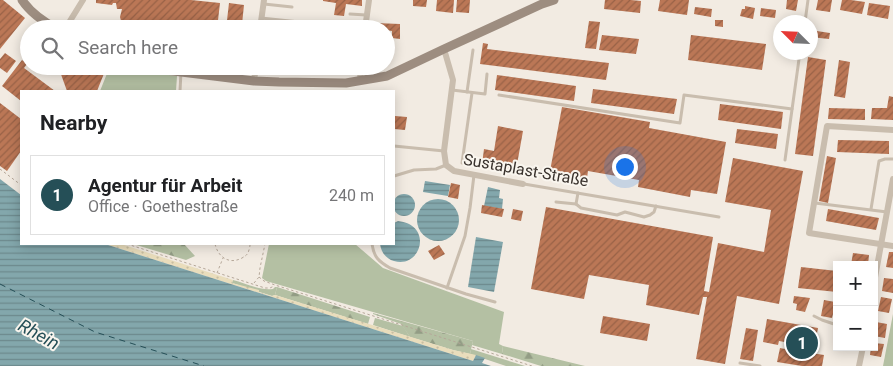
<!DOCTYPE html>
<meta charset="utf-8">
<style>
body{margin:0;font-family:Roboto,sans-serif;background:#f6f6f6;color:#202124}
.controls{position:absolute;right:15px;bottom:15px;display:grid;overflow:hidden;border-radius:0px;box-shadow:0 2px 12px #0003}
.controls button{width:45px;height:45px;display:grid;place-items:center;padding:0;border:0;border-bottom:1px solid #e0e0e0;background:#fff;color:#202124;font:25px sans-serif}
.compass{position:absolute;left:773px;top:15px;width:45px;height:45px;border-radius:50%;background:#fff;box-shadow:0 2px 12px #0003;rotate:294deg}
.you{position:absolute;left:624px;top:166px;width:18px;height:18px;margin:-12px;border:4px solid #fff;border-radius:50%;background:#1a73e8;box-shadow:0 0 0 8px #1a73e833}
.badge{display:grid;place-items:center;width:32px;height:32px;border-radius:50%;background:#254f57;color:#fff;font-size:16px;font-weight:700}
.pin{position:absolute;translate:-50% -50%;border:2px solid #fff;box-shadow:0 1px 5px #0006}
.list{margin:0;padding:0;list-style:none}
h2{display:flex;justify-content:space-between;align-items:center;height:65px;margin:0;padding:0 20px;font-size:21px}
h2 small{font-size:16px;font-weight:400;color:#757577}
.list li{display:grid;grid-template-columns:32px 1fr auto;gap:15px;align-items:center;box-sizing:border-box;height:80px;margin:0 10px 10px;padding:0 10px;border:1px solid #e0e0e0;border-radius:0px}
.list b{display:block;font-size:19px;white-space:nowrap}
.list p{margin:0;font-size:16px;white-space:nowrap;color:#757577}
.list em{font-size:16px;font-style:normal;color:#757577}
.icon{flex:none;width:28px;height:28px;fill:none;stroke:currentColor;stroke-width:2;stroke-linecap:round;stroke-linejoin:round}
.map{position:relative;flex:none;width:893px;height:366px;overflow:hidden}
.search{position:absolute;background:#fff;box-shadow:0 2px 12px #0003;left:20px;top:20px;width:375px;height:55px;display:flex;align-items:center;gap:12px;box-sizing:border-box;padding:0 18px;border-radius:28px;color:#757577;font-size:19px}
.panel{position:absolute;background:#fff;box-shadow:0 2px 12px #0003;left:20px;top:90px;width:375px;height:155px;border-radius:0px}
.map>svg:first-child{display:block}
.green{fill:#b4c0a3}
.forest{fill:url(#forest-firs)}
.sand{fill:url(#sand-dots)}
.water{fill:url(#water-rules)}
.lines{fill:none;stroke-linecap:round;stroke-linejoin:round}
.ferry{stroke:#254f57;stroke-width:1;stroke-dasharray:6 5;stroke-linecap:butt}
.building{fill:url(#building-hatch)}
.path{stroke:#b5a799;stroke-width:1;stroke-dasharray:2.5 2.5;stroke-linecap:butt}
.lane{stroke:#c9bdae;stroke-width:3}
.street{stroke:#c9bdae;stroke-width:6}
.secondary{stroke:#9d8d80;stroke-width:9}
.labels{text-anchor:middle;dominant-baseline:central;stroke-width:4;stroke-linejoin:round;paint-order:stroke}
.street-label{font-size:16px;fill:#38312c;stroke:#f9f5ee}
.water-label{font-size:18px;font-style:italic;fill:#254f57;stroke:#f9f5ee}
</style>
<div class="map">
<svg width="893" height="366" viewBox="0 0 893 366">
<defs>
<pattern id="forest-firs" width="22" height="20" patternUnits="userSpaceOnUse" patternTransform="scale(1.25)"><rect width="22" height="20" fill="#b4c0a3"/><path d="M5 1l3.5 6h-7zM16 11l3.5 6h-7z" fill="#939d85"/></pattern>
<pattern id="sand-dots" width="8" height="8" patternUnits="userSpaceOnUse" patternTransform="scale(1.25)"><rect width="8" height="8" fill="#e9ddbc"/><path d="M2 2h.1M6 6h.1" fill="none" stroke="#c9bea2" stroke-width="1.8" stroke-linecap="round"/></pattern>
<pattern id="water-rules" width="6" height="5" patternUnits="userSpaceOnUse" patternTransform="scale(1.25)"><rect width="6" height="5" fill="#83a7ac"/><path d="M0 2.5h6" fill="none" stroke="#6c898c"/></pattern>
<pattern id="building-hatch" width="6" height="6" patternUnits="userSpaceOnUse" patternTransform="scale(1.25)"><rect width="6" height="6" fill="#bb7756"/><path d="M-1 1l2-2M0 6l6-6M5 7l2-2" fill="none" stroke="#996247"/></pattern>
</defs>
<rect width="100%" height="100%" fill="#f2ebe2"/>
<g class="green">
<path d="M110 66H114L124 69 177 76 176 91H100Z"/>
<path d="M269 244H355L383 268 504 312 499 344 503 346 502 354 472 345 473 341 266 281 262 278Z"/>
<path d="M233 280C245 283 260 291 273 289L275 287H277L275 295 272 296 232 283Z"/>
<path d="M893 314V366H883Z"/>
<path d="M375 318 403 326 410 337 373 325Z"/>
<path d="M471 349 525 366H506L470 354Z"/>
</g>
<g class="forest">
<path d="M133 244H184L195 256 186 260Z"/>
<path d="M277 287 370 317 368 324 275 295Z"/>
<path d="M373 313 473 341 470 354 453 350 410 337 401 324 373 314Z"/>
<path d="M503 346 585 366H541L502 354Z"/>
</g>
<path class="sand" d="M98 244H121L233 280 232 283 259 290V292L272 296 275 295 453 350 476 355 473 361 105 244Z"/>
<g class="water">
<path d="M0 179 21 195V244H105L445 352 473 361 476 355 485 358 482 363 491 366H0Z"/>
<path d="M425 181 450 185 448 196 423 192Z"/>
<path d="M488 187 500 190 499 198 503 199 502 209 484 206Z"/>
<circle cx="404" cy="205" r="11"/>
<circle cx="438" cy="220" r="21"/>
<path d="M398 221C434 225 421 269 394 261 386 259 381 252 380 244H394V223Z"/>
<path d="M476 237 503 242 494 292 468 287Z"/>
</g>
<g class="lines">
<path class="ferry" d="M0 284 95 332 204 366"/>
</g>
<g class="building">
<path d="M0 0H3L25 18 0 49Z"/>
<path d="M96 0H191L220 3 217 29H140L141 26 124 24 121 21 120 17 122 9H117L116 3H113L112 5 96 3Z"/>
<path d="M323 0H362V6L346 4 344 16 334 15 336 3 323 1Z"/>
<path d="M413 0H427L426 7 413 6Z"/>
<path d="M437 0H454L453 13 436 11Z"/>
<path d="M457 0H470L469 13 456 12Z"/>
<path d="M605 0H631L641 1 640 13 604 9Z"/>
<path d="M660 0H689L687 15 658 11Z"/>
<path d="M787 0H798L796 11 786 9Z"/>
<path d="M818 0H832L830 12 816 10Z"/>
<path d="M842 0H851L865 2 862 14 840 10Z"/>
<path d="M229 3 244 5 242 24 250 25V29H226Z"/>
<path d="M869 3 890 6 888 19 867 15Z"/>
<path d="M745 6 755 8 753 19 740 16 742 9H745Z"/>
<path d="M695 7 712 9 711 17 694 14Z"/>
<path d="M761 8 776 10 775 18 760 16Z"/>
<path d="M715 20H723V27L715 26Z"/>
<path d="M589 21 600 22 596 49 585 48Z"/>
<path d="M375 23 400 24V39L392 38V31L386 30V29H375Z"/>
<path d="M276 24 305 28V29H275Z"/>
<path d="M810 30 830 33 829 39 810 37Z"/>
<path d="M602 35 639 39 636 54 599 50Z"/>
<path d="M691 35 766 44 762 70 688 60Z"/>
<path d="M386 38 392 39V46H386Z"/>
<path d="M483 43 488 44 487 49 609 63 606 80 480 64Z"/>
<path d="M5 53 16 61 7 73 0 68V59Z"/>
<path d="M808 57 826 60 813 156 795 154Z"/>
<path d="M22 60 27 64 24 68 55 91H21V101L2 86Z"/>
<path d="M839 60 850 62 845 98 834 96Z"/>
<path d="M58 66H107L97 91H67Z"/>
<path d="M273 67H300L301 73 272 74Z"/>
<path d="M497 75 576 86 574 101 495 90Z"/>
<path d="M593 89 677 99 674 114 591 103Z"/>
<path d="M889 96 893 97V120L871 119 872 108H887Z"/>
<path d="M0 103 21 119V151L7 171 0 166Z"/>
<path d="M720 104 783 112 781 129 718 120Z"/>
<path d="M562 107 650 122 649 128 726 142 717 194 691 190 690 197 638 187 639 180 588 171 587 178 550 171Z"/>
<path d="M829 108 865 109V120L828 119Z"/>
<path d="M395 116 407 117 405 130 394 129Z"/>
<path d="M498 126 523 131 516 170 482 164 484 149 494 151Z"/>
<path d="M737 129 778 134 776 149 735 143Z"/>
<path d="M838 140 889 141V154L837 152Z"/>
<path d="M827 156 836 158 828 203 819 201Z"/>
<path d="M733 158 803 171 779 304 737 296 725 364 696 359 707 297H703L699 315 646 305 649 285 589 275 584 299 531 289 546 207 713 237 704 291 709 292 718 243 764 252 771 210 725 202Z"/>
<path d="M451 183 460 185 458 199 448 197Z"/>
<path d="M482 205 504 209 502 217 481 213Z"/>
<path d="M513 209 523 211 521 221 511 219Z"/>
<path d="M828 209 879 218 876 230 826 221Z"/>
<path d="M439 245 445 254 434 260 428 251Z"/>
<path d="M889 252H893V268L886 267Z"/>
<path d="M853 253 869 255 868 265H851Z"/>
<path d="M801 267 837 271V292L798 288Z"/>
<path d="M884 278 893 279V293L882 291Z"/>
<path d="M794 296 810 298 805 312 796 310 797 304 793 303Z"/>
<path d="M881 297 892 299 889 313 878 311Z"/>
<path d="M824 300 835 302 834 305 837 306V315L833 314 832 318 821 316Z"/>
<path d="M603 316 650 324 647 341 600 333Z"/>
<path d="M767 319 818 328 814 349 800 346 799 351 824 355 822 366H802L777 362 780 348 795 351 796 344 779 341 778 345 763 342Z"/>
<path d="M876 322 887 324 885 338 874 336Z"/>
<path d="M746 328 758 330 753 361 740 359Z"/>
<path d="M874 343 884 344 881 357 870 355 871 347H874Z"/>
</g>
<g class="lines">
<g class="path">
<path d="M0 169 21 185"/>
<path d="M127 244 265 288H270L274 286"/>
<path d="M215 244C218 257 229 265 242 258 245 256 246 256 248 253 249 250 250 247 250 245L249 244"/>
<path d="M217 273 223 258"/>
<path d="M259 277 264 281 275 285 532 366"/>
<path d="M254 283 259 277 260 268 265 244"/>
</g>
<g class="lane">
<path d="M264 4 292 7"/>
<path d="M350 14 366 15"/>
<path d="M261 18 309 23 311 25V29"/>
<path d="M805 22 808 0"/>
<path d="M452 90 485 94 487 74"/>
<path d="M180 91 181 72"/>
<path d="M467 92 473 50"/>
<path d="M499 95 680 123 684 95 792 109"/>
<path d="M394 146 444 151"/>
<path d="M785 160 800 52"/>
<path d="M462 163 472 93"/>
<path d="M394 176 414 170 436 169 446 165"/>
<path d="M524 184 719 217"/>
<path d="M556 202 576 204 578 193"/>
<path d="M815 203 887 212"/>
<path d="M576 204 581 208 617 215 625 212 644 217 650 215 654 212 656 206"/>
<path d="M871 209 879 161 885 159H893"/>
<path d="M372 244C374 257 378 261 390 268L466 294 495 302"/>
<path d="M447 288 465 236 470 208 474 175"/>
<path d="M814 316 822 320 837 325"/>
<path d="M740 363 760 366"/>
</g>
<g class="street">
<path d="M65 29 83 0"/>
<path d="M260 29 264 0"/>
<path d="M365 29 369 0"/>
<path d="M444 49 453 80 444 151 446 165 454 171 523 184"/>
<path d="M360 80 361 66"/>
<path d="M254 81 256 66"/>
<path d="M893 130 827 126 809 233 893 246"/>
<path d="M874 283 893 179"/>
<path d="M859 366 863 347"/>
</g>
<g class="secondary">
<path d="M22 0C30 12 44 22 57 29"/>
<path d="M133 66 254 81 279 82 346 83 387 76 444 49 542 4 554 0"/>
</g>
</g>
<g class="labels">
<g class="street-label">
<text transform="translate(526 170) rotate(10)">Sustaplast-Straße</text>
</g>
<g class="water-label">
<text transform="translate(39 334) rotate(29)">Rhein</text>
</g>
</g>
</svg>
<div class="controls">
<button>+</button>
<button>−</button>
</div>
<svg class="compass" viewBox="-18 -18 36 36"><path d="M0-13l5 13h-10z" fill="#e53935"/><path d="M0 13l5-13h-10z" fill="#757577"/></svg>
<div class="you"></div>
<div class="pin badge" style="left:802px;top:343px">1</div>
<div class="search"><svg class="icon" aria-label="search" viewBox="0 0 24 24"><circle cx="10" cy="10" r="6"/><path d="M15 15l6 6"/></svg>Search here</div>
<section class="panel">
<h2>Nearby<small></small></h2>
<ul class="list">
<li><span class="badge">1</span><div><b>Agentur für Arbeit</b><p>Office · Goethestraße</p></div><em>240 m</em></li>
</ul>
</section>
</div>
